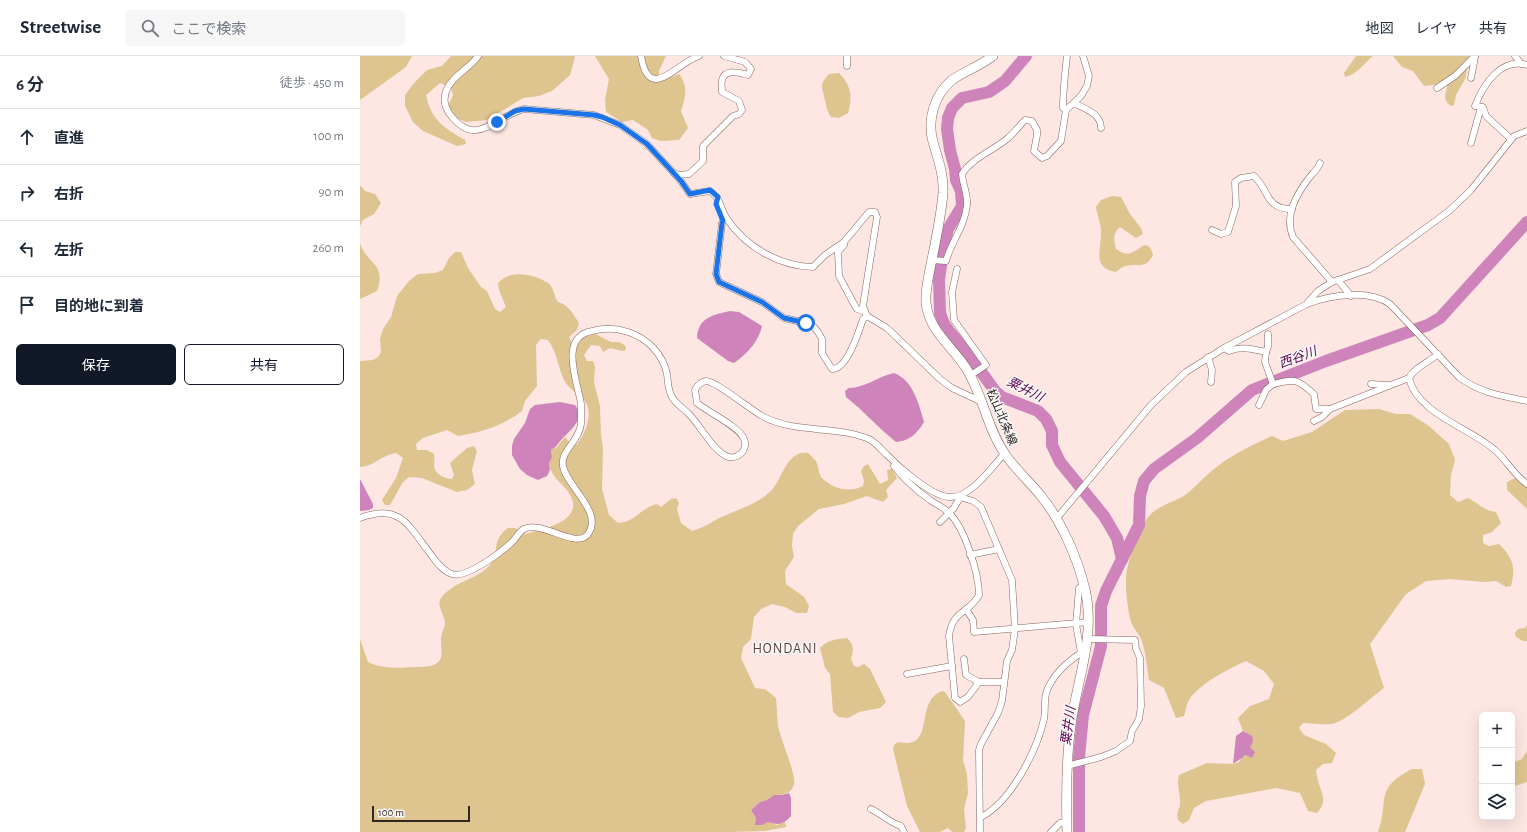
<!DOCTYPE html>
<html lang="ja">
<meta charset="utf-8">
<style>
body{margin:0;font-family:"Alegreya Sans","Noto Sans JP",sans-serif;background:#f6f6f7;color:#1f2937}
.controls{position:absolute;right:12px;bottom:12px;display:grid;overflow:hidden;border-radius:6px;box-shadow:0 4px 16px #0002}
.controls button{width:36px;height:36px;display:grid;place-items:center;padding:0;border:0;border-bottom:1px solid #e0e1e3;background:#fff;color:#1f2937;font:20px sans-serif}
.scale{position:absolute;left:12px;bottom:10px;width:98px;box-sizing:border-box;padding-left:4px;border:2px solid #332522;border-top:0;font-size:11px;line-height:14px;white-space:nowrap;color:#332522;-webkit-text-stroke:3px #f9f9f9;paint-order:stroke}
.stop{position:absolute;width:12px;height:12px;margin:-9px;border:3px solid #1a73e8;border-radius:50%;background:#fff}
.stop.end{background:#1a73e8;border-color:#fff;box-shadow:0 1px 4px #0008}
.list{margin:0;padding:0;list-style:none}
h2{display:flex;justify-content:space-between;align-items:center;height:52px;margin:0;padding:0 16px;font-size:17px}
h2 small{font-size:13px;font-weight:400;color:#747a83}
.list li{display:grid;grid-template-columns:26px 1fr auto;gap:12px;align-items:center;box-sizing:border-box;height:56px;padding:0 16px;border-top:1px solid #e0e1e3}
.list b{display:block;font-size:15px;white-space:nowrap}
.list em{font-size:13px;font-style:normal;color:#747a83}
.actions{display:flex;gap:8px;padding:12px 16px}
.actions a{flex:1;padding:9px 0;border:1px solid #111827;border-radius:6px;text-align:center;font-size:14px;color:#111827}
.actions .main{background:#111827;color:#fff}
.icon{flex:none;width:22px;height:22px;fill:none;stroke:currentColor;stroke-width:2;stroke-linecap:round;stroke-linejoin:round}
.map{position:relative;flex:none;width:1167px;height:776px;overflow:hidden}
header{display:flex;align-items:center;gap:24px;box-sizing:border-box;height:56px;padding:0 20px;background:#fff;border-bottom:1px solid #e0e1e3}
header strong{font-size:19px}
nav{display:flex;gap:22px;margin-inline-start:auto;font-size:14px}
.search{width:280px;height:36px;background:#f6f6f7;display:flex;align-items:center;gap:10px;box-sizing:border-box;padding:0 14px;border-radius:6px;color:#747a83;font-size:15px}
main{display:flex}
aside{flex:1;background:#fff}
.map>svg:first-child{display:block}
.green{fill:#dec48f}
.water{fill:#ce84ba}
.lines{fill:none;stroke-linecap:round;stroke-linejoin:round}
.river{stroke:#ce84ba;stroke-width:12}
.minor-casing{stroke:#85655e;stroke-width:7}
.primary-casing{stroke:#85655e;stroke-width:10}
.minor{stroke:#fff;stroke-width:6}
.primary{stroke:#fff;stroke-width:9}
.route{stroke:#1a73e8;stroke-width:5}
.labels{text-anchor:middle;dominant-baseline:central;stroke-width:3;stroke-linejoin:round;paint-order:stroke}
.street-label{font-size:12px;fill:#332522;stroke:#f9f9f9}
.water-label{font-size:13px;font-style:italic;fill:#5c004c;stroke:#f9f9f9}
.quarter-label{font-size:14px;letter-spacing:1px;fill:#60423c;stroke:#f9f9f9}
</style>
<header>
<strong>Streetwise</strong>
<div class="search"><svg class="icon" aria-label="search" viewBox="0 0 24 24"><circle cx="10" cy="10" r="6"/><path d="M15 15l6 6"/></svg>ここで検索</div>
<nav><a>地図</a><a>レイヤ</a><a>共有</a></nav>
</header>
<main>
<aside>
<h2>6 分<small>徒歩 · 450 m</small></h2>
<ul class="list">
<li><svg class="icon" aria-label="ahead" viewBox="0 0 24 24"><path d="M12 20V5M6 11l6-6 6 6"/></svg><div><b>直進</b></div><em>100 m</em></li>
<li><svg class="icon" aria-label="right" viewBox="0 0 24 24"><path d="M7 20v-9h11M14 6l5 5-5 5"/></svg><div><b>右折</b></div><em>90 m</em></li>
<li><svg class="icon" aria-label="left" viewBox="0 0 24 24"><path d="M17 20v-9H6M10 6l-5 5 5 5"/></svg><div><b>左折</b></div><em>260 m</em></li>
<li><svg class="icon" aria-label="arrive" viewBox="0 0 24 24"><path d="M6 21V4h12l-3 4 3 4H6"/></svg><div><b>目的地に到着</b></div></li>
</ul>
<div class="actions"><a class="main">保存</a><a>共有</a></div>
</aside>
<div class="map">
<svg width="1167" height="776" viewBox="0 0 1167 776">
<rect width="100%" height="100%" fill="#fee6e2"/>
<g class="green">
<path d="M0 0H52L46 11 0 44Z"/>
<path d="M91 0H214L215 1 210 19 192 35 179 40 163 42 127 64 106 66 92 60 88 51 93 39 91 31 80 27 66 39C71 64 84 72 105 84L106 88 97 90 63 75 53 66 45 50V39L54 27 67 14 82 10Z"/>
<path d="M235 0H306L299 15V19L307 23 319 18C328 29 326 41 321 55L328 72 319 84 301 85 292 82 288 74 273 64 262 66 246 56 245 44 249 23Z"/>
<path d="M996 0H1013C1004 7 997 19 985 21L984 17Z"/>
<path d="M1033 0H1112L1109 3 1105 23 1096 39 1094 49 1091 50C1081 43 1087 36 1088 26L1083 24 1074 29 1064 30 1053 15 1042 11Z"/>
<path d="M479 17C491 29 493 41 488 57L479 62 471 61C466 53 467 52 465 44 462 30 459 29 469 18Z"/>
<path d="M0 129 5 135 15 138 21 147 14 158 3 164 0 170Z"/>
<path d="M752 140 761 141 770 158 781 172 783 178 776 182 760 171C752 178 754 184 756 193 761 196 766 199 771 197 781 193 788 181 793 199 784 216 776 205 763 211 760 212 758 215 755 216 731 211 742 193 741 175 741 167 737 159 736 151L741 144Z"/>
<path d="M0 187C6 208 27 207 17 235L0 243Z"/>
<path d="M95 196H101L108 212 121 231 127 235 135 253 140 256 146 251 139 234 138 227C150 213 174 218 188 227 194 231 194 241 198 246 208 248 214 259 219 267L217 274 209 281 212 288 225 281 235 278 251 286H259L265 289 266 294 262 295 250 292 243 296 240 290 231 289 224 299 227 305H233L235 311 234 326 240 350 241 379 243 392 242 433 249 459 258 467C274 467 282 451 297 448L301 451 311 443 316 442 319 447 317 453 321 467 332 475C347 471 353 464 366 459 382 452 399 447 412 434 423 421 427 394 448 397 451 400 455 403 457 407 459 412 458 417 462 422 472 433 490 437 503 430L504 425 501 415 504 410 508 408 520 428 528 424 527 414 532 413 537 422 526 434 528 441 523 446 507 440 484 448 459 453 438 470 433 478 432 490 434 501 425 515 426 528 444 541 449 550 447 557H436L425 551 412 548 401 553 394 561 391 583 383 591 381 602 395 632 405 633 416 642C417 651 417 661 418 670 421 685 436 717 434 728 432 738 422 739 414 739L407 744 400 746 391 754 396 762V769L408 766 417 769 425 766 426 771 405 775 370 776H0V583L8 606C21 613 39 612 53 611 62 611 77 612 81 602 82 597 81 589 81 583 81 577 85 572 85 566 84 558 76 549 81 542 94 525 116 524 129 510 142 496 129 486 148 472H155L165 478C183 473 227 465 209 437 201 425 192 423 189 407L192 402 191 394 197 391 205 381 210 387 217 388C225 378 233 359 226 347 220 338 209 334 204 324 198 311 197 296 188 284L181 283 176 289 177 330 165 345 162 355C142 370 122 376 98 380L87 374 63 382 56 388 57 394H67L74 398C75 403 74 407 74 411 75 418 85 423 92 423L94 419 90 407 107 392 114 390 117 395 112 414 115 428 107 434 97 436 62 422 49 421 43 426 30 449H25L22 444 36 422 43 402 36 397C21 399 15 410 0 411V305L13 304 18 301 21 296 20 283 23 273 31 261 37 240 49 225 58 218 75 217 83 214 89 202Z"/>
<path d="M1019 353 1036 358H1050L1069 370 1089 388 1095 404 1091 419 1090 439 1098 446 1108 442C1120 448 1122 454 1136 456L1141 467 1132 476 1123 479V487L1129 490 1139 488C1153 502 1156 511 1151 530L1146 531 1136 525 1124 526 1090 523 1066 525 1046 538 1010 588 1024 632C1010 642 990 662 975 667 966 670 953 667 943 667L939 672 944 679 966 688 976 697 972 707 963 708 956 714C957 733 971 742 957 757L948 755 940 737 916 732 846 745 834 752 829 764 823 768 818 764C816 756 819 755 820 748 821 739 816 729 819 719L847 707 873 708 879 706 881 702 887 699 890 691 886 676 883 675 878 662 890 650 909 643 914 628 904 615 886 605C868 613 839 628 829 644 826 649 826 655 824 660L816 662 804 632 789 624C787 611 786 598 782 585 779 578 774 573 771 566 768 555 766 539 766 527 765 510 779 468 792 457 803 447 819 445 829 436 838 428 845 420 854 413 871 399 892 389 912 380L923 385 952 376 985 354Z"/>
<path d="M1155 422 1167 426V453L1147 434V426Z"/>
<path d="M1167 569V585H1163L1156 581 1155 577 1158 573 1165 572Z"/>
<path d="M487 582C494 589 494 593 491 603L494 610 498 611 504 608 510 613 526 646 520 652 499 656 488 662 479 661 473 656 470 618 465 612 460 592C468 584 476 583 487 582Z"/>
<path d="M582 635 585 636 605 665 603 704 607 718 608 737 604 753 606 772 604 776H592L588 772 580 776H560L547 750 533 693 534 689 538 686C577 695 553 646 582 635Z"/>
<path d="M1167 695V726L1152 731V707L1162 703Z"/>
<path d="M1052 713H1062L1065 728 1045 776H1018C1030 744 1013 733 1052 713Z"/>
</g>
<g class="water">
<path d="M370 255 379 256 402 270C399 285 387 298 374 307L368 305 337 282C338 262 352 259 370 255Z"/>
<path d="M534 317C553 324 559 348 564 366 557 378 549 385 536 386 518 372 504 355 486 341L485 335 489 332C505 332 519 320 534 317Z"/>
<path d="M200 346 215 349C226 363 211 373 202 383 198 387 197 391 191 394L192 402 189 407 190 414 187 420 178 424 167 419 160 413 152 399V390L154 383 165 367 170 353 175 349Z"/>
<path d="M0 423 13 448V452L9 454 0 455Z"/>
<path d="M883 675 892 680 893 686 890 691 895 696 892 702 886 699 873 708 876 680Z"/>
<path d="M429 737 431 742V760C424 768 419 770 408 766L402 769H395L396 762 391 754 400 746 407 744 414 739H422Z"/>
</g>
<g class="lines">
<g class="river">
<path d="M666 0 645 25 629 36 602 42 592 52 588 62 587 73 590 94 595 113 596 124 601 135 602 150 588 173 583 195 579 224 580 257 584 268 589 275 612 303 635 335 642 341 678 355 686 363 692 375V389L700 406 744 460 757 482 762 503"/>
<path d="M719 776V701L723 659 741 590V550L746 535 779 469 780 440 784 425 794 413 837 382 892 334 966 305 1068 269 1080 262 1167 166"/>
</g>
<g class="minor-casing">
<g id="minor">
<path d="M118 0C110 12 95 18 88 31 83 40 83 48 89 57 116 94 133 61 164 53L234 59 260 69 287 88 321 125 330 138 350 135C362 144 359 151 367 163 386 191 419 210 453 211L465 199 484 186 509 156H515L517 161 503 250 507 260 527 272 580 323 592 332 622 346"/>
<path d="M281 0C289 48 316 7 339 0"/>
<path d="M1155 0 1161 8"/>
<path d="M487 10V0"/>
<path d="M1111 22 1115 1"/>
<path d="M1077 32 1095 20 1115 0"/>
<path d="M714 47C725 53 741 57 741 72"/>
<path d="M706 54 703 52C703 34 705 17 707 0"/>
<path d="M1151 83 1126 60 1123 51 1115 50C1123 29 1141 1 1167 9"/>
<path d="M1111 87 1121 51"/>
<path d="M960 107C958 113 953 117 949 122 936 139 924 160 933 181L972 226"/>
<path d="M314 117 318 119 329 118 343 105V90L373 60 379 58 382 54 379 45 362 36C362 32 361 27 362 24 365 12 380 17 388 19L391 13 385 6 364 0"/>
<path d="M363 165 362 167 356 218 359 226 402 246 424 262 446 267 454 271 458 276 462 283V297L472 313C487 314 499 275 503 263L507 260"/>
<path d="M852 174 861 178 868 176 876 150 875 126 881 122 894 120C910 135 905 153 932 153"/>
<path d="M484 189 478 196 479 220 495 250 497 253 504 255"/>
<path d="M572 204 586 205C591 186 605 170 607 149 608 139 603 129 602 118 612 102 633 95 648 82 654 77 659 70 665 64L672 65 677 74V79L674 95 682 102 687 100 701 85 706 54 721 40 727 30 729 20 723 0"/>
<path d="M597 213 592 236 594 264 626 309 611 319"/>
<path d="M978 224 991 240"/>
<path d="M948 246 958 235 972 226 1010 213 1089 155 1111 134 1154 80 1167 75"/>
<path d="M864 292 869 295C882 290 893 293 906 296L905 306 913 328C936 323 936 322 954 338L956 353H970L1049 322C1055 311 1068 307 1078 298"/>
<path d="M906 296 908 291V278"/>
<path d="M848 301 852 314 851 326"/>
<path d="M1049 322C1057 358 1111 372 1136 395 1147 405 1154 419 1167 428"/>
<path d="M1011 328 1028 329"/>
<path d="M899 349 906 334 913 328"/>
<path d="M954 365 962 361 970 353"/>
<path d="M534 410C544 424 556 434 570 444 576 448 585 452 590 458 605 473 619 518 619 539 608 559 593 553 589 580L595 642 600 646 608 641 619 626H643"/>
<path d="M600 441 613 445 621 451 652 524 655 573 652 594 647 605 642 645 638 657 621 688 619 694 620 776"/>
<path d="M0 462C41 446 50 472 72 500 77 507 83 515 92 518 106 523 140 497 151 487 156 483 158 476 164 473 183 464 216 494 228 478 244 456 206 430 203 410 200 395 219 386 221 368 221 361 221 354 221 348 218 327 198 281 232 275 244 272 256 272 268 276 287 282 303 298 307 318 308 325 308 335 312 341 316 348 323 352 329 358 340 369 352 393 366 400 376 405 389 395 384 383 380 371 348 356 337 347L335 334C337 330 341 326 346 325 356 325 391 354 402 360 435 378 475 369 509 383 515 386 522 394 527 399 540 412 571 440 589 441 610 443 631 412 644 398"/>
<path d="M697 462 791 349 826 316 864 292 947 248C971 239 1008 233 1030 248L1099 321C1120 337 1142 340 1167 345"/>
<path d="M580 466 594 452 600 441"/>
<path d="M610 499 639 493"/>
<path d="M606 553 613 564 614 576 729 566"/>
<path d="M721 597 716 568 719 532 725 531"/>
<path d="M604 603 606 619 619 626"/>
<path d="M547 618 592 610"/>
<path d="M707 710 741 701 756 695 770 685 772 675 779 663 781 650 780 602 776 593 775 584 728 583"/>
<path d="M511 753C522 758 530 767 541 770L544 776"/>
<path d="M621 761C651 746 677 694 684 663 686 653 683 641 688 632 695 617 707 606 721 597L726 598"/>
<path d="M691 776 700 767 707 766"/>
</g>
</g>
<g class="primary-casing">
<path id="primary" d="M633 0C620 10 605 15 592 24 574 39 567 64 573 86 578 103 584 119 583 137 581 162 575 188 570 213 568 224 565 236 566 247 569 275 592 290 606 312 623 339 627 372 645 398 655 413 670 426 681 440 702 466 717 501 725 533 736 580 717 623 711 669 706 704 706 740 707 776"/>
</g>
<use href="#minor" class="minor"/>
<use href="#primary" class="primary"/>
</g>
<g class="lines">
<path class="route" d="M137 66 155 55 164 53 234 59 242 61 260 69 287 88 321 125 330 138 350 134 358 141 356 148 363 165 362 167 356 218 359 226 402 246 424 262 446 267"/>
</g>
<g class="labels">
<g class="street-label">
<text transform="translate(642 361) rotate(67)">松山北条線</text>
</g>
<g class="water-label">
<text transform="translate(938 302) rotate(-20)">西谷川</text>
<text transform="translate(665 334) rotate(27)">粟井川</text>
<text transform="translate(709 670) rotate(-82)">粟井川</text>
</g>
<g class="quarter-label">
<text x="425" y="593">HONDANI</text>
</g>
</g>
</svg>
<div class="controls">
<button>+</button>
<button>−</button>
<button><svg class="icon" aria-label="layers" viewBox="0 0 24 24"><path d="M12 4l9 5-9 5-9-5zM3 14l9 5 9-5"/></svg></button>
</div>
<div class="scale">100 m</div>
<div class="stop" style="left:446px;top:267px"></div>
<div class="stop end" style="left:137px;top:66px"></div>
</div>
</main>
